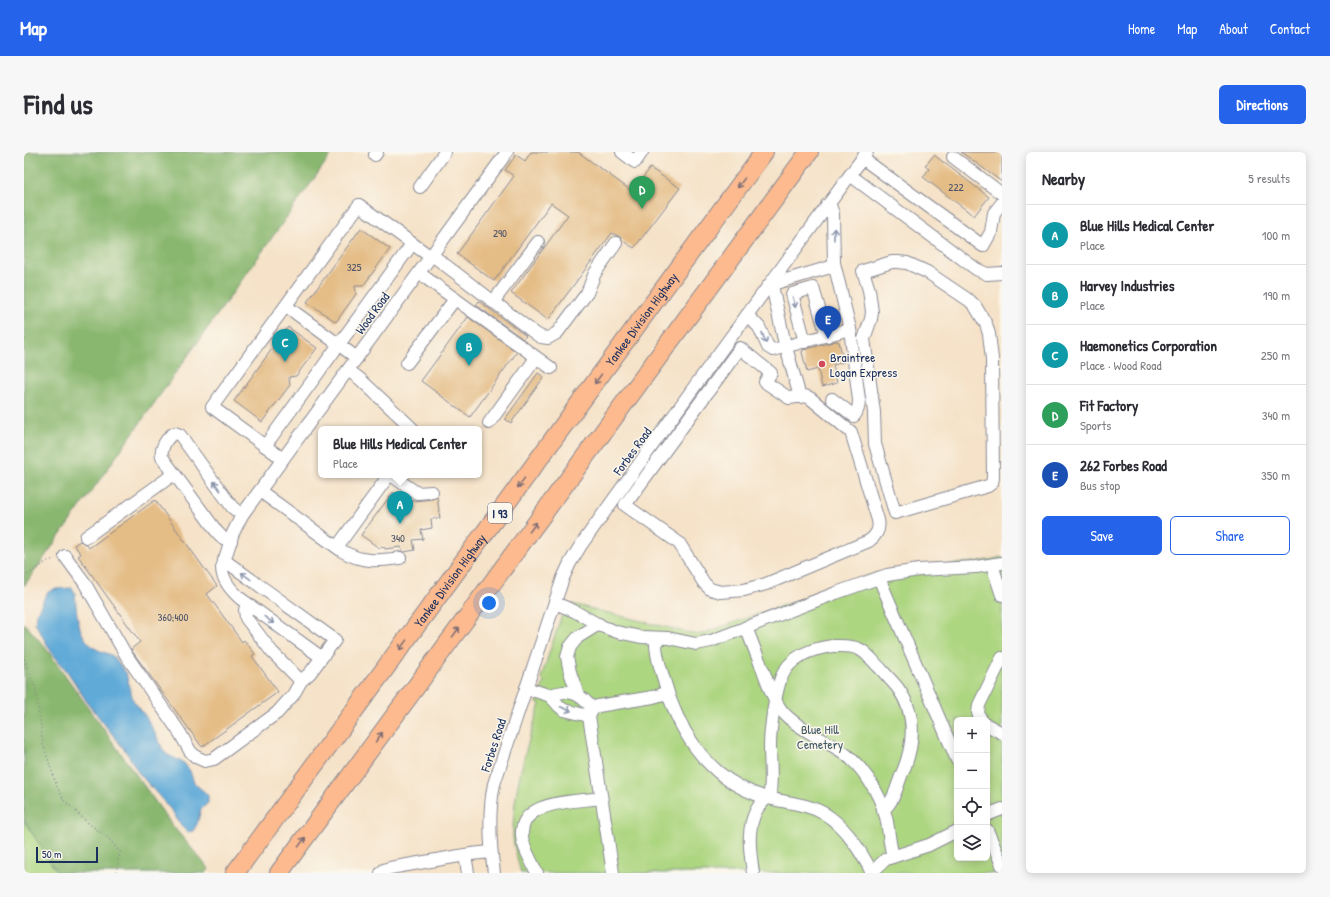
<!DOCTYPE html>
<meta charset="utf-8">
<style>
body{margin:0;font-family:"Patrick Hand",sans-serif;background:#f7f7f7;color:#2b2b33}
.controls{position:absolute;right:12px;bottom:12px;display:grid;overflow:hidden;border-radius:6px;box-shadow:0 2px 10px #0003}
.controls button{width:36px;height:36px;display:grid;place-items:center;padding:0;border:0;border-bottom:1px solid #e1e1e2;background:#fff;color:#2b2b33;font:20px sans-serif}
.scale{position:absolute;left:12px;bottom:10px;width:62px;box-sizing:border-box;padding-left:4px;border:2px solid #1b2f5e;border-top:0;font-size:11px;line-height:14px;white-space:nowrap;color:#1b2f5e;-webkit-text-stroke:3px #fbf7ec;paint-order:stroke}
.you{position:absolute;left:465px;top:451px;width:14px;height:14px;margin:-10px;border:3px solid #fff;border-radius:50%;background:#1a73e8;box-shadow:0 0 0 6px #1a73e833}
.badge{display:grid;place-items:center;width:26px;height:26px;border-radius:50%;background:#2563eb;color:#fff;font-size:13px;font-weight:700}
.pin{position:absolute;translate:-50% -33px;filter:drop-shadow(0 1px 2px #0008)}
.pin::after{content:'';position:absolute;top:21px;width:14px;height:12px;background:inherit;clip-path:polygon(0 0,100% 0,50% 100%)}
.popup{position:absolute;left:294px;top:274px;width:164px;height:52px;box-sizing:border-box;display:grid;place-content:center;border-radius:6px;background:#fff;filter:drop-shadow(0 1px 3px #0005);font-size:13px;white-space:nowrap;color:#7c7c81}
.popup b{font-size:15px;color:#2b2b33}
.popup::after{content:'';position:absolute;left:50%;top:100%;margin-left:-8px;border:8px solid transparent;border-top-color:#fff}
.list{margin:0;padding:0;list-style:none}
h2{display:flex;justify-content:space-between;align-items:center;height:52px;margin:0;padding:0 16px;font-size:17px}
h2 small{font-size:13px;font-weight:400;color:#7c7c81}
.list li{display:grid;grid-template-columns:26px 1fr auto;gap:12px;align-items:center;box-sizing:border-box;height:60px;padding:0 16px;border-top:1px solid #e1e1e2}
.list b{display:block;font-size:15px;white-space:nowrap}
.list p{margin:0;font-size:13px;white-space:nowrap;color:#7c7c81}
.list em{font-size:13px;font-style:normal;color:#7c7c81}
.actions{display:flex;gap:8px;padding:12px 16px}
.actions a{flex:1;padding:9px 0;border:1px solid #2563eb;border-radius:6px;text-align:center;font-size:14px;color:#2563eb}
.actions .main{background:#2563eb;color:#fff}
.icon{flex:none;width:22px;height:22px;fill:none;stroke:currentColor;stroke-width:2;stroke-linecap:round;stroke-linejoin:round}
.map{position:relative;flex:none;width:978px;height:721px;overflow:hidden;border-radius:6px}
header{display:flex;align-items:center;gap:24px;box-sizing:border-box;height:56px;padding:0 20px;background:#2563eb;color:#fff}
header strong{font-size:19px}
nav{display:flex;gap:22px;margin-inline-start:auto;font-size:14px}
.intro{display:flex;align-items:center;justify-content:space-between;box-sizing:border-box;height:96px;padding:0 24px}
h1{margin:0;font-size:28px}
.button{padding:10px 18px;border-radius:6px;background:#2563eb;color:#fff;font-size:14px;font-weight:700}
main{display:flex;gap:24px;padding:0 24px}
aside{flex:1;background:#fff;border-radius:6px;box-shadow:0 2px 10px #0003}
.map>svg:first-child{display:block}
.green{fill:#add681;stroke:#648270;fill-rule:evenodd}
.forest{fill:#8ab76f;stroke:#527366}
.water{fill:#61aad8;stroke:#3e6c9b}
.building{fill:#e4bc85}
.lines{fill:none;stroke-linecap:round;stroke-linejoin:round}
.minor-casing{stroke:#888893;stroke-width:14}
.highway-casing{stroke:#888893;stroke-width:20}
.path{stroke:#888893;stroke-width:1.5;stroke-dasharray:1 3;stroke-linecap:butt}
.minor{stroke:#fff;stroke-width:12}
.highway{stroke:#fcba8e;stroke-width:18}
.oneway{stroke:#806e74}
.oneway2{stroke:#8d97ae}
.poi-dot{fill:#d1495b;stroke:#fbf7ec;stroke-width:1.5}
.labels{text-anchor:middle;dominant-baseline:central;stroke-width:3;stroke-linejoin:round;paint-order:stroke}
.number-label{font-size:11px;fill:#4d5268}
.shield{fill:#fbf7ec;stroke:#5e6b89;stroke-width:1}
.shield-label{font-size:12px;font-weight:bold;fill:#1b2f5e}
.street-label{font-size:13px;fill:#1b2f5e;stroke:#fbf7ec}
.poi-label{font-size:13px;fill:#1b2f5e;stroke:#fbf7ec;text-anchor:start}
.park-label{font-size:13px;fill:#405967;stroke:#fbf7ec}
</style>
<header>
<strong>Map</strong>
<nav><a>Home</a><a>Map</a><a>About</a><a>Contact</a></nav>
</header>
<div class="intro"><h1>Find us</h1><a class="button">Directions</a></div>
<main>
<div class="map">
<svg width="978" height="721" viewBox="0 0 978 721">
<rect width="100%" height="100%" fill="#fbf7ec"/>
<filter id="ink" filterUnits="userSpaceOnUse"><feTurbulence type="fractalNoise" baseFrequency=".025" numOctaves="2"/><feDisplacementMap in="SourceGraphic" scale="8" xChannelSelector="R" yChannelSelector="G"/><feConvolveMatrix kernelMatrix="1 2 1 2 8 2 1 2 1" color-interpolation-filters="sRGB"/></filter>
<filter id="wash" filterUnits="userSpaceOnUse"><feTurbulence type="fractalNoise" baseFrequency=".012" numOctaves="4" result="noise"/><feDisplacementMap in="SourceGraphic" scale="16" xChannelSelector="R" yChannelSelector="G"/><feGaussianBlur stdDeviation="0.9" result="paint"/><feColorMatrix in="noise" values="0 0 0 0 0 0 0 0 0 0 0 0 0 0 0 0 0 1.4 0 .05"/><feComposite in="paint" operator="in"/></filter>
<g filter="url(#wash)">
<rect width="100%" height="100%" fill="#f5e2c8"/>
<g class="green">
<path d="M978 405V721H497C494 708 489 695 489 682 489 637 503 594 516 552L513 551 520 530 517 526 537 465 542 460 548 452 674 483 852 421 966 408ZM933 568H963V706H933Z"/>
<path d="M0 668 34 721H0Z"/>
</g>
<g class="forest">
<path d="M0 0H309L0 434Z"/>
<path d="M0 471 21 495 148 673 185 717 182 721H34L30 716 0 668Z"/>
</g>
<path class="water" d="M47 436 49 437 51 441C53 462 52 484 72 497 77 500 84 501 89 504L102 521 109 548 122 565 132 583 139 598 142 602 160 611 166 619 170 631 184 643V651L177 657 173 672 169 679 163 680 157 674 149 660 114 620 103 601 63 550 43 519 28 501 11 471 13 461 23 441 28 438 33 437Z"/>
<g id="blocks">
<g class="building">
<path d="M507 0H554L609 40 626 16 656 36 610 96 599 89 596 85 588 81 524 168 487 141 544 63 527 51 470 129 433 102 490 24 481 18 492 3 501 9Z"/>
<path d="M937 0H978V30Z"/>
<path d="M910 3 965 45 950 64 899 25 905 17 901 14Z"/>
<path d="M337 76 366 97 339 134H331L332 142 312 170 283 150Z"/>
<path d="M455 149 502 184 499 187 452 153Z"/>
<path d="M444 165 493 200 446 265 397 229Z"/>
<path d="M264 175 293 196 272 224 265 225 266 233 238 270 210 249Z"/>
<path d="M812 189 815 190 820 210 809 213 813 231 798 235 794 217 783 220 778 200 779 198Z"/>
<path d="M514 221 520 225 487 271 481 267Z"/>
<path d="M369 340 381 350 408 347 413 345 416 366 407 367 408 376 397 378 399 387 389 388 391 398 380 400 378 399 377 395 361 397 360 395 355 396 337 383Z"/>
<path d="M131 348 193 434 183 442 218 490 220 488 231 502 228 504 254 540 178 595 108 499 107 497 116 490 54 404 57 402 50 393 56 389 62 392 65 396Z"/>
</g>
</g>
</g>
<g filter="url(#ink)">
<use href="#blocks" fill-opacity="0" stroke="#888893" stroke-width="1"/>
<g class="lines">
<g class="minor-casing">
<g id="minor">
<path d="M598 0 611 10 618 0"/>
<path d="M351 3 353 0"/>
<path d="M929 5 978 42"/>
<path d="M838 6 959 94 967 80 970 61 978 51"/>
<path d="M826 23 952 117 963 122 978 121"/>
<path d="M396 35 421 0"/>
<path d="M408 103 512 182 517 185 524 186 533 181 563 141 571 121 592 91"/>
<path d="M868 110H874L883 111 903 120 946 149 951 154 962 172 965 182 968 207 969 326 968 331 964 334 871 361 851 292 850 260 840 187 847 167 848 160 845 138 839 119Z"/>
<path d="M395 121 527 216"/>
<path d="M469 150 514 90"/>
<path d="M262 154 333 206"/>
<path d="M723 163 735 175 744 195 749 198 826 177 810 111 809 62 807 56 803 53"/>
<path d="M781 190 768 142 789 136 803 184"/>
<path d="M716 196 747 221 741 230 765 246 781 244 786 246 827 280 854 368C856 377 853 383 845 389L742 432 720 438 697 440 686 437 680 431 655 391 601 353Z"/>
<path d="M383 211 431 147"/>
<path d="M324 218 336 227 389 277"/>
<path d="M776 245 760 188 749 138 745 133 810 114"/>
<path d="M808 247 830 264C834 259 835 254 835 248L826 177"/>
<path d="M465 271 512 206"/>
<path d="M241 294 388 92"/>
<path d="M259 307 188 255 335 53 407 105"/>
<path d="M367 323 393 341 408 340"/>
<path d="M236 339 318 399C339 411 353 409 376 406"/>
<path d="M62 385 150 322"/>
<path d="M207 389 199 386 193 380 138 305C136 297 143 284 151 281L156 283 208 355 218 363"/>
<path d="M313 395 365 323"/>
<path d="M41 404 60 430 102 503 156 581 166 599 172 605 181 609 190 607 253 561 269 543 277 529 286 521 311 488 200 408"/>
<path d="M968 413 978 443"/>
<path d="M855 426 933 608"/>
<path d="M531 451 550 459 577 474 593 480 617 485 644 486 672 492 687 489 812 441 863 423 895 418 952 415 978 411"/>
<path d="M223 452 221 458 222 466 248 500 277 529"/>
<path d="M722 475C728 491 734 506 740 521 745 534 749 548 758 559 770 574 798 587 814 597 837 611 855 639 862 665 865 678 865 691 869 704"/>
<path d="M632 486C631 501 636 514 640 528 653 576 681 622 729 641 752 651 779 649 801 662 821 674 838 701 848 721"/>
<path d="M297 505 217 447C209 440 198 428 198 416L209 381 218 363 483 0"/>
<path d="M502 536 524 543 528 546 535 554 540 558 565 564"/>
<path d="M524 543C529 542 534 541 539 540 553 539 561 548 569 557"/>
<path d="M554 543 546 520 543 505 546 495 554 485 575 472"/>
<path d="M957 568 954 561 955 553 978 506"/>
<path d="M963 573 978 581"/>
<path d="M963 663 978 657"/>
<path d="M963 678 978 713"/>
<path d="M441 703 444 721"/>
<path d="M357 721 360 718 366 716 447 702 467 700"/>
<path d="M470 721C466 692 464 661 470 632L539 426 546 411 557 393 673 231 843 0"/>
<path d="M513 721C508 711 502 700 499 690 489 647 552 650 577 646"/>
<path d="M589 721 565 564 569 557 574 554 629 545 643 541"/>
<path d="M729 721C726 699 722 677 733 657 737 650 744 647 746 640 748 625 746 609 746 594 746 577 751 542 757 526 766 504 787 497 808 494 817 494 827 493 835 497 844 501 850 511 857 517 862 523 868 529 873 535 894 563 890 595 877 624 873 635 869 651 859 658"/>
<path d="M847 721 862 707 905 693 933 679"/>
</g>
</g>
<g class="highway-casing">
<g id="highway">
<path id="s1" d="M211 721 740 0"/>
<path d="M255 721 785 0"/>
</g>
</g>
<g class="path">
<path d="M0 425 24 409 31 407"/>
<path d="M0 507 12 538 19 592 33 635 40 648 63 670 84 686 96 700 92 721"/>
</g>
<use href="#minor" class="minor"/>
<use href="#highway" class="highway"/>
</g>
<defs><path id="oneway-shaft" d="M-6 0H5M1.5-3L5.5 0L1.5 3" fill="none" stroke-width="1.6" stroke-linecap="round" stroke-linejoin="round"/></defs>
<g class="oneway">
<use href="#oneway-shaft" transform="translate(717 31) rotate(126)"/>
<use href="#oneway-shaft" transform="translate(574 227) rotate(126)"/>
<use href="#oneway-shaft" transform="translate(497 331) rotate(126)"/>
<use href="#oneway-shaft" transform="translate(509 375) rotate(-54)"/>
<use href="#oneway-shaft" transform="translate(432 480) rotate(-54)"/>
<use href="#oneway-shaft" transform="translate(379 493) rotate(126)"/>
<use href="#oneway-shaft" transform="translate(355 585) rotate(-54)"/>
<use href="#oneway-shaft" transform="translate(278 690) rotate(-54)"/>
</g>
<g class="oneway2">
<use href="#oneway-shaft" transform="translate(810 82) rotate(-89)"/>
<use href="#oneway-shaft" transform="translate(770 150) rotate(75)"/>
<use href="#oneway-shaft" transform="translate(740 186) rotate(70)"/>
<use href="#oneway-shaft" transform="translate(193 334) rotate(-126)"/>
<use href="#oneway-shaft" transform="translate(222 424) rotate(-144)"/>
<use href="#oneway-shaft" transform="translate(245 468) rotate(36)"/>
<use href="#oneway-shaft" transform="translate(542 557) rotate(22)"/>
</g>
</g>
<circle class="poi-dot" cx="798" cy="212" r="4"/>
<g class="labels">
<g class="number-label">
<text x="932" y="35">222</text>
<text x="476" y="81">290</text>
<text x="330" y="115">325</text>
<text x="374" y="386">340</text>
<text x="149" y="465">360;400</text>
</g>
<rect class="shield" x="464" y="351" width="24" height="20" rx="3"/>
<g class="shield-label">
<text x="476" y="361">I 93</text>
</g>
<g class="street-label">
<text transform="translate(348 161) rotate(-54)">Wood Road</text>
<text stroke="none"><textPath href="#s1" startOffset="687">Yankee Division Highway</textPath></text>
<text transform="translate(608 299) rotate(-54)">Forbes Road</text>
<text stroke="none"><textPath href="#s1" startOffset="363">Yankee Division Highway</textPath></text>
<text transform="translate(469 593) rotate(-72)">Forbes Road</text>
</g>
<g class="poi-label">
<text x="806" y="205">Braintree<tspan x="806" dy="15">Logan Express</tspan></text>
</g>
<g class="park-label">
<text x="796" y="577">Blue Hill<tspan x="796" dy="15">Cemetery</tspan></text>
</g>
</g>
</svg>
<div class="controls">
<button>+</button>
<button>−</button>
<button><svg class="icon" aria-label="locate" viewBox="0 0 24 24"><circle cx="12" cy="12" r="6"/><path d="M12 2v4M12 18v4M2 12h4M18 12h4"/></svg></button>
<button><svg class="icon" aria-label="layers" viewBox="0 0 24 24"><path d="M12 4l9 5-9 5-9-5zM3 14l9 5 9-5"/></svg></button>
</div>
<div class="scale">50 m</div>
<div class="you"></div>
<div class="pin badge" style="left:376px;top:372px;background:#0f9aa8">A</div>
<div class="popup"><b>Blue Hills Medical Center</b>Place</div>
<div class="pin badge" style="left:445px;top:214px;background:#0f9aa8">B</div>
<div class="pin badge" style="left:261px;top:210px;background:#0f9aa8">C</div>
<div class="pin badge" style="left:618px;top:57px;background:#2e9e5b">D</div>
<div class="pin badge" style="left:804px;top:187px;background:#1a4fb4">E</div>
</div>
<aside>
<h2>Nearby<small>5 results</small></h2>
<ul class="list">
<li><span class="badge" style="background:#0f9aa8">A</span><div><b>Blue Hills Medical Center</b><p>Place</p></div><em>100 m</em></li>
<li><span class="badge" style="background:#0f9aa8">B</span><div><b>Harvey Industries</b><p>Place</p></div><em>190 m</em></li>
<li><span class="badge" style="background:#0f9aa8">C</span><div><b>Haemonetics Corporation</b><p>Place · Wood Road</p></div><em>250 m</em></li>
<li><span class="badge" style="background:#2e9e5b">D</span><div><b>Fit Factory</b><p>Sports</p></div><em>340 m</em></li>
<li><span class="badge" style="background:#1a4fb4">E</span><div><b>262 Forbes Road</b><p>Bus stop</p></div><em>350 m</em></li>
</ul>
<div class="actions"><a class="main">Save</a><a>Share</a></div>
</aside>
</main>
